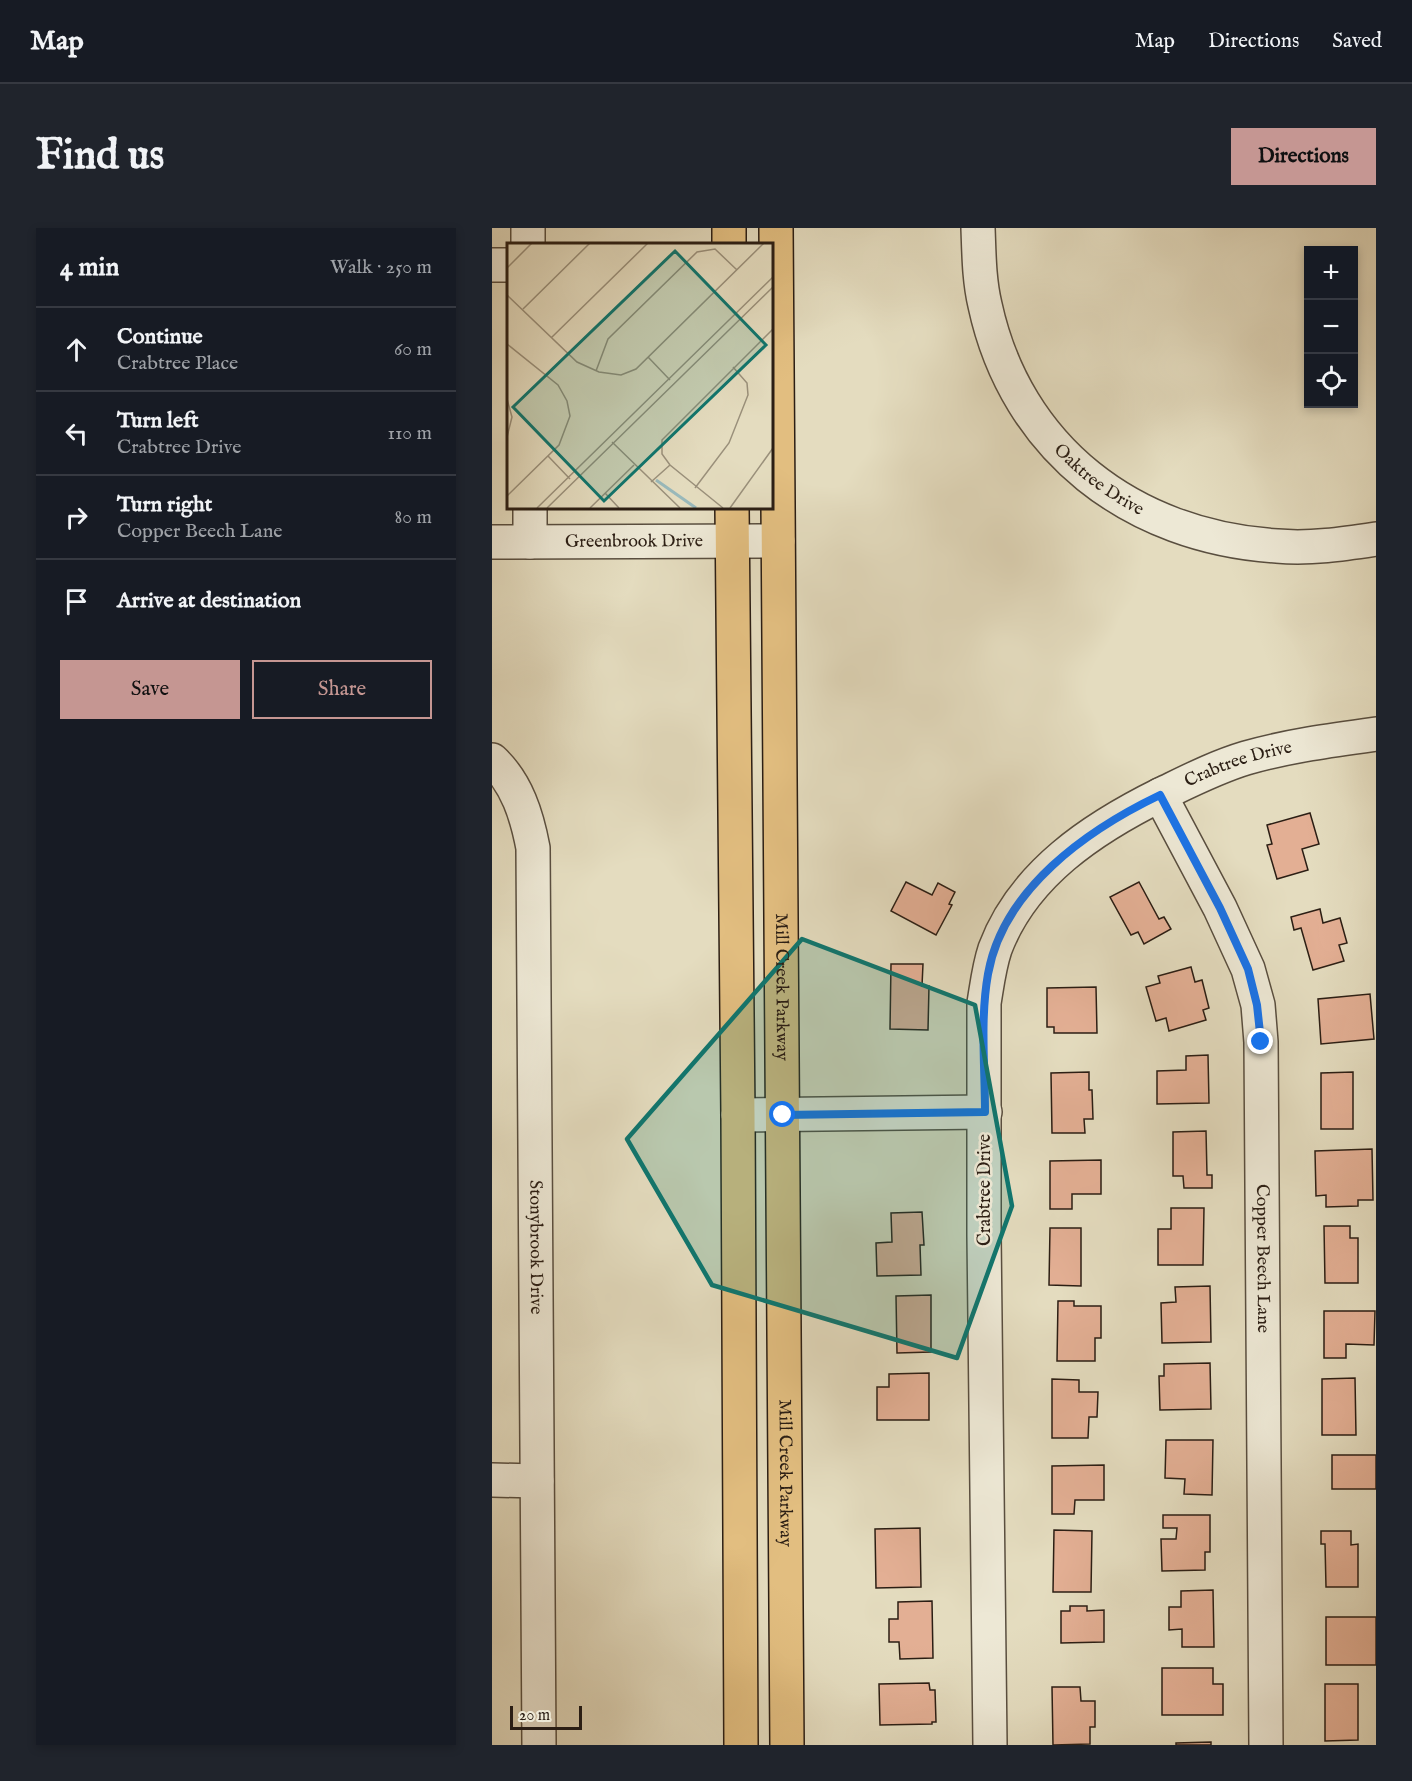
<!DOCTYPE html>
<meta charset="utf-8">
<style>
body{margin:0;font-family:"IM FELL English",serif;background:#20242c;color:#f1f3f6}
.controls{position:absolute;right:18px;top:18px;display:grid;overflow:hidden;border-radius:0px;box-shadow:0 3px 9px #0003}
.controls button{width:54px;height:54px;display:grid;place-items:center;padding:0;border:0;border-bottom:2px solid #363941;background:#171b24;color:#f1f3f6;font:30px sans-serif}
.scale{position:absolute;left:18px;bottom:15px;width:72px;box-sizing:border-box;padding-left:6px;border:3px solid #2b1e14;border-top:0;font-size:16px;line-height:21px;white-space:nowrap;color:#2b1e14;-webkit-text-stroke:4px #ede8d5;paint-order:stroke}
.stop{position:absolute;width:18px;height:18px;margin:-14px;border:4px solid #1a73e8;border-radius:50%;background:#fff}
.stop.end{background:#1a73e8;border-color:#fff;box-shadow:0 2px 6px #0008}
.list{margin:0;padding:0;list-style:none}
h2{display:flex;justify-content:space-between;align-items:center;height:78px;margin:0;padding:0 24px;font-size:26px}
h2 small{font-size:20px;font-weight:400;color:#9ea1a6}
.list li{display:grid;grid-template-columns:39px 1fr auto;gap:18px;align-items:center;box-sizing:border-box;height:84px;padding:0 24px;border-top:2px solid #363941}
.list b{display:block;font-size:22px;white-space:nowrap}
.list p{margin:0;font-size:20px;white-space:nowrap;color:#9ea1a6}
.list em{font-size:20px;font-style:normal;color:#9ea1a6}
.actions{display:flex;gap:12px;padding:18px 24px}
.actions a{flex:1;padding:14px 0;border:2px solid #c59692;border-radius:0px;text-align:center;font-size:21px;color:#c59692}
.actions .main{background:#c59692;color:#111}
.icon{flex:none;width:33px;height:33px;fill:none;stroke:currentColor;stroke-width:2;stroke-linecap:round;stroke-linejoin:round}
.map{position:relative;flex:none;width:884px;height:1517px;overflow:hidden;border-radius:0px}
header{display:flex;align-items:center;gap:36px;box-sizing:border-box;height:84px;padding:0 30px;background:#171b24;border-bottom:2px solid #363941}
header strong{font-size:28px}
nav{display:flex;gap:33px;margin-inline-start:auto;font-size:21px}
.intro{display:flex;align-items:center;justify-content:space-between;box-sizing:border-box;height:144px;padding:0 36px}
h1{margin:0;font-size:42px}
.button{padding:15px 27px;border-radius:0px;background:#c59692;color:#111;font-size:21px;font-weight:700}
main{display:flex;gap:36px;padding:0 36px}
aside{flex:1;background:#171b24;border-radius:0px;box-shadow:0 3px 9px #0003}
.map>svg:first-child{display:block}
.building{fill:#e3af94;stroke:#2b1e14;stroke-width:1.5}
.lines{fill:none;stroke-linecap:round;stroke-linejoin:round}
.minor-casing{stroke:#594e3f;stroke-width:36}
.major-casing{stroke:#2b1e14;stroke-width:36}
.minor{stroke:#ede8d5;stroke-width:33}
.major{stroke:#e2be80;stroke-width:33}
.route{stroke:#1a73e8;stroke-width:8}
.marked{fill:#0f766e;fill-opacity:0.2;stroke:#0f766e;stroke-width:4.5;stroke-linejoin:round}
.labels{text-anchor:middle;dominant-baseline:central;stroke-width:5;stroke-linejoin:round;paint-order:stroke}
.street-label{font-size:18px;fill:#2b1e14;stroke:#ede8d5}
.inset-river{fill:none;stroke:#99b9bb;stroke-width:3}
.inset-road{fill:none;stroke:#9a907b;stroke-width:1.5}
.view{fill:#0f766e;fill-opacity:0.15;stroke:#0f766e;stroke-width:3}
.inset-edge{fill:none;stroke:#2b1e14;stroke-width:3}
</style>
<header>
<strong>Map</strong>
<nav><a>Map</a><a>Directions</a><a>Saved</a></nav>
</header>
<div class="intro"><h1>Find us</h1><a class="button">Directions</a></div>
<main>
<aside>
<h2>4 min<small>Walk · 250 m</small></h2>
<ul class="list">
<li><svg class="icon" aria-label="ahead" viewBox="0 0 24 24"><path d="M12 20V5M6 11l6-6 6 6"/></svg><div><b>Continue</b><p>Crabtree Place</p></div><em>60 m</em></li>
<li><svg class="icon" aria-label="left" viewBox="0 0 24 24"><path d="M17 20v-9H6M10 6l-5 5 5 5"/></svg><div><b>Turn left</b><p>Crabtree Drive</p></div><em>110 m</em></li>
<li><svg class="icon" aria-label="right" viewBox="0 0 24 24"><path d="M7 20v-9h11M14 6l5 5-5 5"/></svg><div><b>Turn right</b><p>Copper Beech Lane</p></div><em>80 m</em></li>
<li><svg class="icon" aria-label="arrive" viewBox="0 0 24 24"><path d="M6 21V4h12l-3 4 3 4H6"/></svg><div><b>Arrive at destination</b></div></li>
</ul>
<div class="actions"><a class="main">Save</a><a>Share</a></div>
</aside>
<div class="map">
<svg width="884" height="1517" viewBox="0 0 884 1517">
<rect width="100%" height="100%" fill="#e4dcbf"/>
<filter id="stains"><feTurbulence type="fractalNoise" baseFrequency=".00333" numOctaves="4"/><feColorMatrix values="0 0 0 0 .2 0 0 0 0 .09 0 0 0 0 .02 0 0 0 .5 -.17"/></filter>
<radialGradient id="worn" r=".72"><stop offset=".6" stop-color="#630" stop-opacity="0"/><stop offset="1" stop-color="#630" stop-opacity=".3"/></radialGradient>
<g class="building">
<path d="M818 585 827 616 810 621 816 642 785 651 775 617 780 616 775 597Z"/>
<path d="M414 654 440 667 446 655 463 664 457 676 460 677 444 707 399 683Z"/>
<path d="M647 654 667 691 672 689 679 701 652 716 646 704 639 707 618 669Z"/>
<path d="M828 681 831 695 848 690 855 715 847 717 852 733 821 742 809 700 802 702 799 689Z"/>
<path d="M399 736H431L430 758H437L436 802 398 801Z"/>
<path d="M699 739 703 754 710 752 717 780 711 782 714 792 677 803 674 790 664 793 654 759 668 755 666 748Z"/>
<path d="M604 759 605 805H562V799H555V760Z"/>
<path d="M878 766 882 811 829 816 826 771Z"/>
<path d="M716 827 717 875 665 876V843L694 842V828Z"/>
<path d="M597 844V862H600L601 891H592L593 905H560L559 845Z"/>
<path d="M861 844V901H829V845Z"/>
<path d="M714 903 715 947H720V960H692L691 948H681V904Z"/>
<path d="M880 921 881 972H866V978L834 979V967L824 968 823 923Z"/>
<path d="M609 932V966H580V981H558V933Z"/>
<path d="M679 980H712L711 1037H666V1001H679Z"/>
<path d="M430 984 432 1017H428L429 1047 385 1048 384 1015 400 1014 399 985Z"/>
<path d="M832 998H858V1010H866V1055H833Z"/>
<path d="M558 1000H589V1058L557 1057Z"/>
<path d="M718 1058 719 1114 670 1115 669 1075 684 1074 683 1059Z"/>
<path d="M439 1067V1124L405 1125 404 1068Z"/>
<path d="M566 1073H582V1078H609V1110H603V1133H565Z"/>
<path d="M832 1083H883L882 1117 854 1116V1130H832Z"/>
<path d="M718 1135 719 1181 668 1182 667 1148H672V1136Z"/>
<path d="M437 1145V1192H385V1159H397V1146Z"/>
<path d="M863 1150 864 1207H830V1151Z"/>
<path d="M560 1151 587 1152V1164H606L605 1189H597L596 1210H560Z"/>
<path d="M674 1212H721L720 1267 692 1266 693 1251 673 1250Z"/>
<rect x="840" y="1227" width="44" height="34"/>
<path d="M612 1237V1272H583L582 1286H560V1238Z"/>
<path d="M671 1287H718V1324H713V1342L670 1343 669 1311H684L685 1300H671Z"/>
<path d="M428 1300 429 1359 384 1360 383 1301Z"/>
<path d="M562 1302 600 1303 599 1364H561Z"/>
<path d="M829 1303H859V1317L866 1316V1359H834L833 1316H829Z"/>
<path d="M721 1362 722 1419H690V1401L677 1402V1379H689V1363Z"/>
<path d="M440 1373 441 1430 408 1431 407 1414H397V1391H406V1374Z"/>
<path d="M578 1378H595V1383L612 1382V1414L569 1415V1383H578Z"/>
<rect x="834" y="1389" width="50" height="48"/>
<path d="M670 1440H721V1456H731V1487H670Z"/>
<path d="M437 1455 438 1462H443L444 1494H440V1496L388 1497 387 1456Z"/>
<path d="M833 1456H866V1512L833 1513Z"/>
<path d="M560 1459H588L589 1473H603V1499H598V1516L561 1517Z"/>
<path d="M719 1514V1517H684V1515Z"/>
</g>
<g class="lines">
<g class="minor-casing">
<g id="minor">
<path d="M36 0V16"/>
<path id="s1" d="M486 0C487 26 487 52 493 77 524 221 640 309 785 318 818 321 851 316 884 311"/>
<path d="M0 37H16"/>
<path d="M38 279V314"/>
<path id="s2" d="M0 314 286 313"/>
<path id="s3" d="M0 532C25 555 35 588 41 620L47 1517"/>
<path id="s4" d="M668 567 728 680 756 741 766 777 769 814 774 1517"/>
<path d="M246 887 493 884"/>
<path d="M0 1252 45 1253"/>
<path id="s5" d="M498 1517 492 1007V775C495 757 497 739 503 721 531 646 601 600 670 566 697 553 724 539 754 530 796 518 840 512 884 506"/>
</g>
</g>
<g class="major-casing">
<g id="major">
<path d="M237 0V16"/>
<path id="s6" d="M284 0 295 1517"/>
<path d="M240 279 246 887 249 1517"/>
</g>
</g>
<use href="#minor" class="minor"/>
<use href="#major" class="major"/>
</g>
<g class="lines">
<path class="route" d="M291 887 493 884C493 839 488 791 496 746 511 661 595 602 668 567L728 680 756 741 765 777 769 814"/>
</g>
<path class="marked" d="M310 711 483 777 520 978 465 1130 220 1057 135 911Z"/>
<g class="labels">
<g class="street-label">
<text stroke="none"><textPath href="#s1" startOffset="292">Oaktree Drive</textPath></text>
<text stroke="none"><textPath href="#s2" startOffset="142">Greenbrook Drive</textPath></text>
<text stroke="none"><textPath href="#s5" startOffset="1113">Crabtree Drive</textPath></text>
<text stroke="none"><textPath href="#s6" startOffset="759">Mill Creek Parkway</textPath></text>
<text transform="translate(493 962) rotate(-90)">Crabtree Drive</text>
<text stroke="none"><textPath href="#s3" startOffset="498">Stonybrook Drive</textPath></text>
<text stroke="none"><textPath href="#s4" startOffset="486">Copper Beech Lane</textPath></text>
<text stroke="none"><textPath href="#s6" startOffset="1245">Mill Creek Parkway</textPath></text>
</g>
</g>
<g transform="translate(15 15)">
<rect width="266" height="266" fill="#e4dcbf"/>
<path class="inset-river" d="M149 237 189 265"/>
<path class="inset-road" d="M0 25 25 0M0 52 70 119 92 129 114 132 129 126 257 0M16 66 83 0M44 95 141 0M0 101 51 142 60 158 63 173 52 202 0 253M141 114 163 137M89 128 101 96 190 9 208 6 230 27M0 156 5 174 0 194M105 199 173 265M41 213 63 236M144 239 163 222M188 245 222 200 241 152 240 140 226 124M98 250 112 265M30 265 266 34M40 265 266 44M83 265 127 222M216 265 163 222 155 211V197L266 86M223 265 266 205"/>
<path class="view" d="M168 8 259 102 97 258 6 164Z"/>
<rect width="266" height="266" class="inset-edge"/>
</g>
<rect width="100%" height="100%" filter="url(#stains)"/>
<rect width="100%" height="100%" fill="url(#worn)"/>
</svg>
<div class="controls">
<button>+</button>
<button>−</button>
<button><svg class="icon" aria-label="locate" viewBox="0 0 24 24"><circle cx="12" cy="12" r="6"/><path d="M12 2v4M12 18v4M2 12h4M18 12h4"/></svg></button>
</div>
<div class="scale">20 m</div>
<div class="stop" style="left:291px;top:887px"></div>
<div class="stop end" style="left:769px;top:814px"></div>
</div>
</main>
